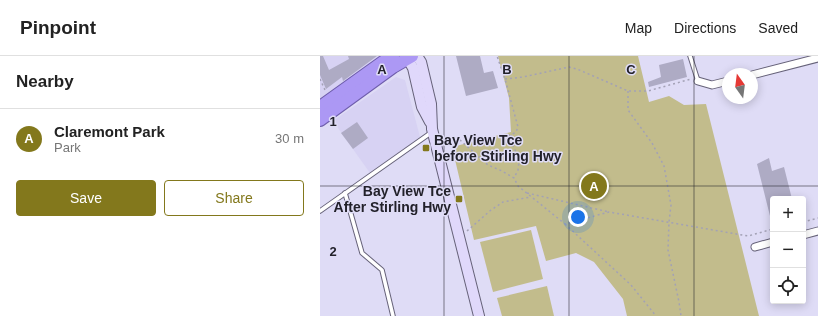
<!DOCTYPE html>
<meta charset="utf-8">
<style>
body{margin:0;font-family:Helvetica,sans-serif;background:#f2f2f2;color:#222}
.controls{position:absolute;right:12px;bottom:12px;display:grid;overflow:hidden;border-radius:4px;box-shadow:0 2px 10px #0003}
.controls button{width:36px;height:36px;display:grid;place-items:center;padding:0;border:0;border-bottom:1px solid #e0e0e0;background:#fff;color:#222;font:20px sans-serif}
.compass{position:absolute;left:402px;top:12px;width:36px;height:36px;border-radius:50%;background:#fff;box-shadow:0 2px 10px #0003;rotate:346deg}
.you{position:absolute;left:258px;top:161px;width:14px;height:14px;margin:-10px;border:3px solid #fff;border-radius:50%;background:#1a73e8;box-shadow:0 0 0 6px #1a73e833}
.badge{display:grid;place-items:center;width:26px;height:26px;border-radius:50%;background:#83781c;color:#fff;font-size:13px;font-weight:700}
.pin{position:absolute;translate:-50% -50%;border:2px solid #fff;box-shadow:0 1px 4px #0006}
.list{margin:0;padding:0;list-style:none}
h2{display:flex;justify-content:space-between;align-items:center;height:52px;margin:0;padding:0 16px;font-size:17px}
h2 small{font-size:13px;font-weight:400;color:#767676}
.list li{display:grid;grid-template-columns:26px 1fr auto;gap:12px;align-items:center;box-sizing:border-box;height:60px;padding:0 16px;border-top:1px solid #e0e0e0}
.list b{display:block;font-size:15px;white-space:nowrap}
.list p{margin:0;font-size:13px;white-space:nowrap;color:#767676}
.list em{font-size:13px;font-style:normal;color:#767676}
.actions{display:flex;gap:8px;padding:12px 16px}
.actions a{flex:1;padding:9px 0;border:1px solid #83781c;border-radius:4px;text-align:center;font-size:14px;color:#83781c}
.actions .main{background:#83781c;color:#fff}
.icon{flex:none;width:22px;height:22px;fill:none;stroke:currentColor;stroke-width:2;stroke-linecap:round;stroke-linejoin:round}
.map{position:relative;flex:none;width:498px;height:260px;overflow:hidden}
header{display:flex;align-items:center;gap:24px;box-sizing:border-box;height:56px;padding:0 20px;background:#fff;border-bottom:1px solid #e0e0e0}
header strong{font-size:19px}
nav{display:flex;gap:22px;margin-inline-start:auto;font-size:14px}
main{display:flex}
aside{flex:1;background:#fff}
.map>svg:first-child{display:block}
.built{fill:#d7d2f3}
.green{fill:#c2bc8c}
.building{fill:#aeabc4}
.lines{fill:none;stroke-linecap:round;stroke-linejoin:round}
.service-casing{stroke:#666279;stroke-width:5.5}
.minor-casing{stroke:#666279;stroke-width:9}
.secondary-casing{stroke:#666279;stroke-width:12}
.trunk-casing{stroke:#6e5dab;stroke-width:14}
.path{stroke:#a3a1b5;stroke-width:1.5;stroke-dasharray:2 3;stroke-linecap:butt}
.service{stroke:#fff;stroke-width:3.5}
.minor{stroke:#fff;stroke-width:7}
.secondary{stroke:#e0d8fb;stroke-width:10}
.trunk{stroke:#ac98f4;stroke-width:12}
.grid{fill:none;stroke:#22212a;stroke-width:1;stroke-opacity:0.55}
.poi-dot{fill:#83781c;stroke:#dfdcf6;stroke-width:1.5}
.labels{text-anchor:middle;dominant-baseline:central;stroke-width:3;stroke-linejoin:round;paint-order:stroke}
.poi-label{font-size:14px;font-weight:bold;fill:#22212a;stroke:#dfdcf6;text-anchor:start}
.grid-label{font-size:13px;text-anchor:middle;font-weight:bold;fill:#22212a;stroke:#dfdcf6;stroke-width:3;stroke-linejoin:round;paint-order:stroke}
</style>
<header>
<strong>Pinpoint</strong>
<nav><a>Map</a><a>Directions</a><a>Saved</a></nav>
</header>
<main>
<aside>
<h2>Nearby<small></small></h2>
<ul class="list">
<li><span class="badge">A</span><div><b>Claremont Park</b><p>Park</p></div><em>30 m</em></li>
</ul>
<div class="actions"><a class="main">Save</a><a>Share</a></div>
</aside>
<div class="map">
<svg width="498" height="260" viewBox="0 0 498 260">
<rect width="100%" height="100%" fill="#dfdcf6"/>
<g class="built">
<path d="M0 0H63L0 46Z"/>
<path d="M76 21 85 24 100 81 50 117 13 65Z"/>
</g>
<g class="green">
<path d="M178 0H318L329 46 349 40 364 49 386 48 439 260H307L303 243 274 206 256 197 226 205 216 170 154 184 132 91 191 76 189 42Z"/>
<path d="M211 174 223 223 173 236 160 186Z"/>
<path d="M227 230 234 260H182L177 242Z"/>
</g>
<g class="building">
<path d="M0 0H3L9 14 29 3 28 0H57L23 25 22 21 6 33 0 19Z"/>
<path d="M136 0H160L164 17 173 15 178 32 146 40Z"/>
<path d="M363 3 367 21 329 31 328 26 341 21 339 9Z"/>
<path d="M37 66 48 82 33 93 21 77Z"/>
<path d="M449 102 452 115 464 111 472 143H453V160H450L437 108Z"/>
</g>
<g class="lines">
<g class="service-casing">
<g id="service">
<path d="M370 0 378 25"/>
<path d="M25 137 42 197 62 214 73 260"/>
<path d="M0 155 112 76"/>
</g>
</g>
<g class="minor-casing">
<g id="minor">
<path d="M432 19 498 2"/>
<path d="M378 25 392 29 408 25"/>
<path d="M483 179 498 175"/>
<path d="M435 191 453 186"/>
</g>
</g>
<g class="secondary-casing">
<g id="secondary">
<path d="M86 0 93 12 102 51 110 66"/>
<path d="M97 0 101 6 111 48 112 73 159 260"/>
</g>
</g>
<g class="trunk-casing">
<g id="trunk">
<path d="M0 51 63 6 73 0"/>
<path d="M0 64 73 11 92 0"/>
</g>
</g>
<g class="path">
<path d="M0 23 5 34"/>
<path d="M185 23 203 21 249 11 257 13 308 35H328L371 23"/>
<path d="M308 35V54L332 87 344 110 351 149 349 166 348 194 359 246 361 260"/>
<path d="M191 79 193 89 198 101 199 106 198 114 194 122"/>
<path d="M125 83H135L140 84 168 109 182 115 194 122 198 130 245 168 289 156 428 180 453 173"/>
<path d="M154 87 191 79 196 76 198 71 185 23 177 0"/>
<path d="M207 137 289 156"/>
<path d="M483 166 498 162"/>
<path d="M245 168 311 229 336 260"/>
<path d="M147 175 171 154 183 146 211 141"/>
</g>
<use href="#service" class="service"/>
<use href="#minor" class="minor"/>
<use href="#secondary" class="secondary"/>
<use href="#trunk" class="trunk"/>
</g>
<path class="grid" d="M124 0V260M249 0V260M374 0V260M0 130H498"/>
<g class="poi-dot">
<rect x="102" y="88" width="8" height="8" rx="2"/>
<rect x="135" y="139" width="8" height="8" rx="2"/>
</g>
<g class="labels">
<g class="poi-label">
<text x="114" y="84">Bay View Tce<tspan x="114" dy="16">before Stirling Hwy</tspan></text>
<text x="131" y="135" text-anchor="end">Bay View Tce<tspan x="131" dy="16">After Stirling Hwy</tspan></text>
</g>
</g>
<g class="grid-label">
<text x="62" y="18">A</text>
<text x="187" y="18">B</text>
<text x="311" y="18">C</text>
<text x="13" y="70">1</text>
<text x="13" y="200">2</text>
</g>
</svg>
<div class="controls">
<button>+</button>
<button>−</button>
<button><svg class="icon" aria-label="locate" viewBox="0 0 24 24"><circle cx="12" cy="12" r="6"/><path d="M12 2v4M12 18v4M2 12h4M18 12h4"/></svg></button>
</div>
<svg class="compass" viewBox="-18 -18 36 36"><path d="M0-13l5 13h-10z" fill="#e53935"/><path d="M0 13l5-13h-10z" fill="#767676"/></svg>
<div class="you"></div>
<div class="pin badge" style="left:274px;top:130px">A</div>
</div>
</main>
